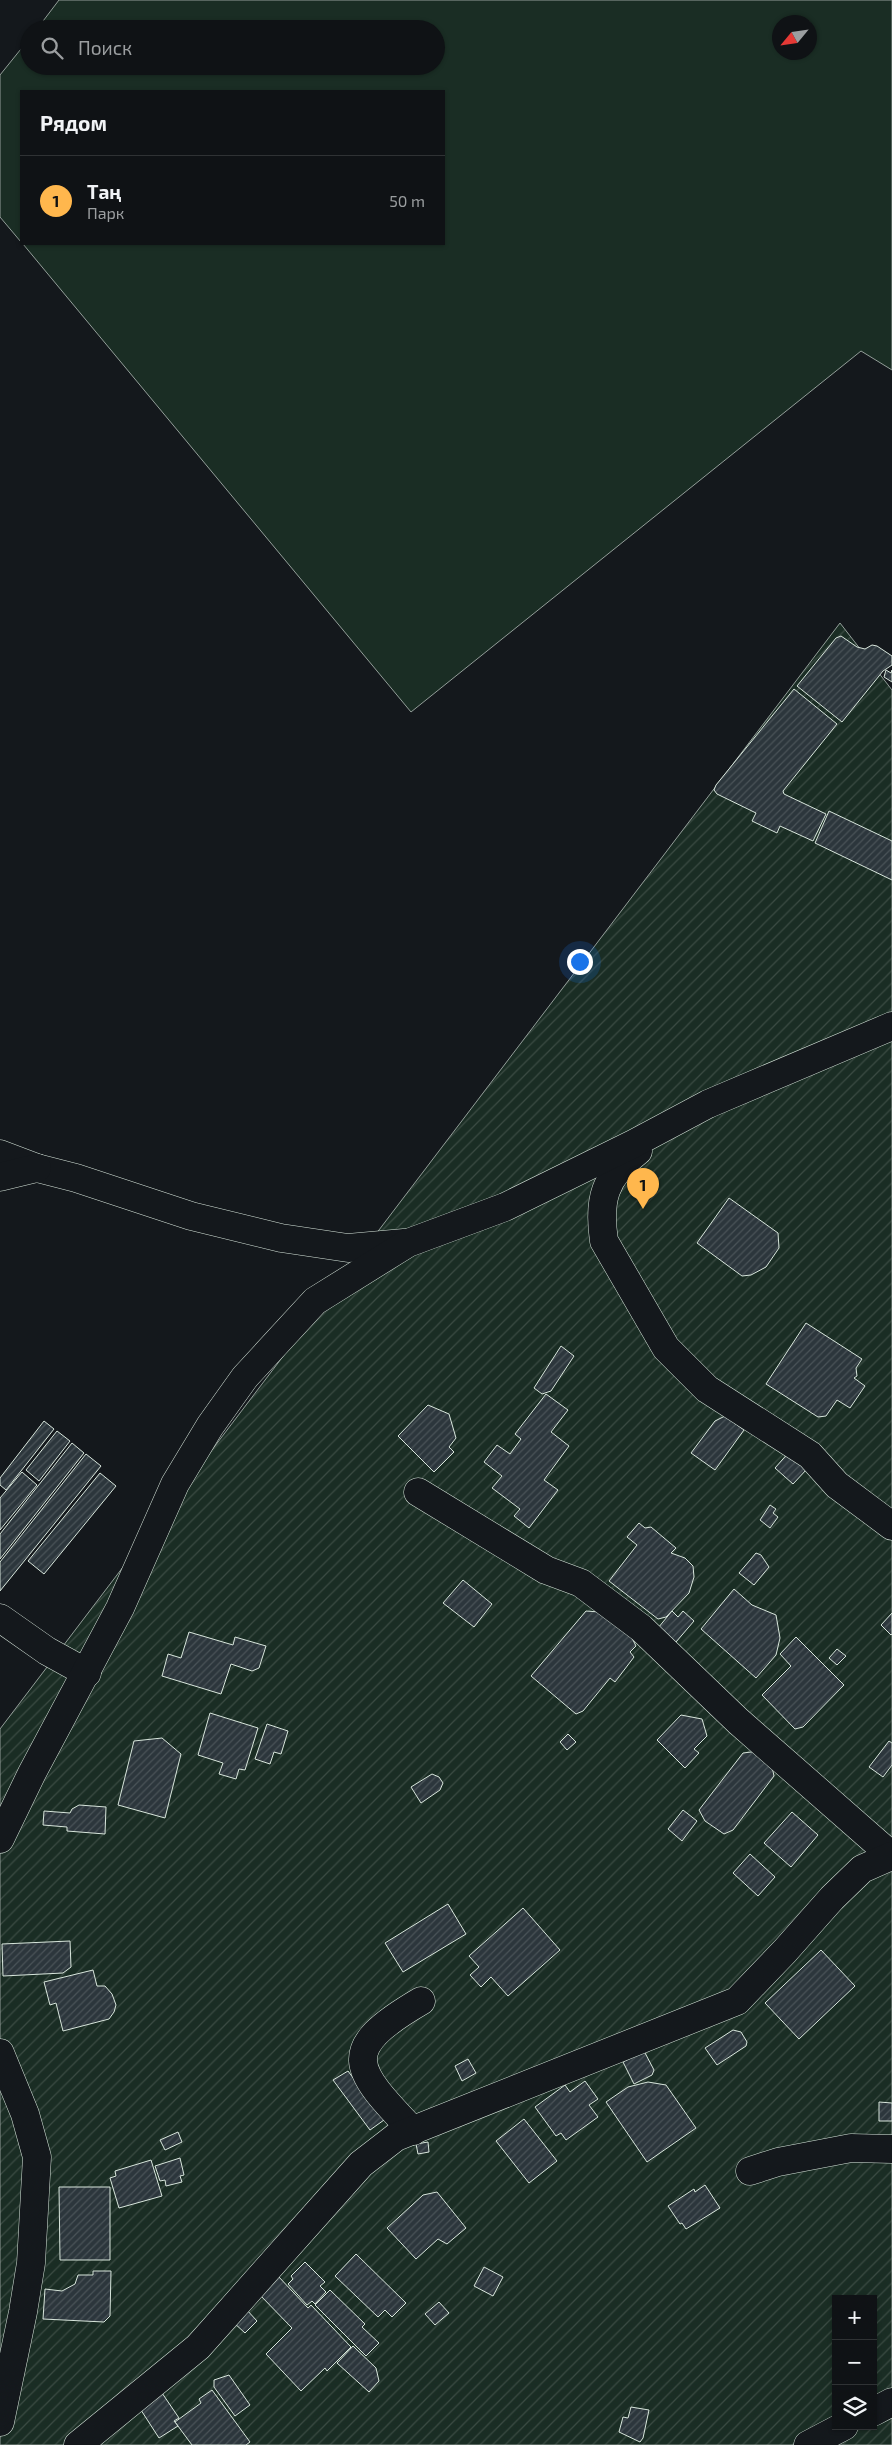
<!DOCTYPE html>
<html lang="ru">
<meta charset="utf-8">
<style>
body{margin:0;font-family:"Exo 2",sans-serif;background:#181b1e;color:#f1f3f6}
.controls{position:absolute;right:15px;bottom:15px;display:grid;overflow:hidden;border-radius:0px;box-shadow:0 1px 4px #0004}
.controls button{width:45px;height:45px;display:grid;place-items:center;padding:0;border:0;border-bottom:1px solid #2f3234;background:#0f1215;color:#f1f3f6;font:25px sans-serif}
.compass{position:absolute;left:772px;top:15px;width:45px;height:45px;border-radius:50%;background:#0f1215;box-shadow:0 1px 4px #0004;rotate:241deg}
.you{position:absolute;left:579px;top:961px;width:18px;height:18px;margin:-12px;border:4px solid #fff;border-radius:50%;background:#1a73e8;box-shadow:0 0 0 8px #1a73e833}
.badge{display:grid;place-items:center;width:32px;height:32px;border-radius:50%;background:#ffb74d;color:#111;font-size:16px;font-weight:700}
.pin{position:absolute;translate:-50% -41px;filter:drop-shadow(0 1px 2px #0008)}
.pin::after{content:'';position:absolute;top:26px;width:18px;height:15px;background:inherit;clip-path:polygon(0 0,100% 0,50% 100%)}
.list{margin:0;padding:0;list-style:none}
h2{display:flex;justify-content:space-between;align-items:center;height:65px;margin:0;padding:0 20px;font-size:21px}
h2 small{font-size:16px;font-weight:400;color:#9b9ea0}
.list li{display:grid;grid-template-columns:32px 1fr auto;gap:15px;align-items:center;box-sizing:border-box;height:90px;padding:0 20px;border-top:1px solid #2f3234}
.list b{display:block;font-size:19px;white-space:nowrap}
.list p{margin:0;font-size:16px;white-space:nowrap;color:#9b9ea0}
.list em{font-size:16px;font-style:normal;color:#9b9ea0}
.icon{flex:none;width:28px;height:28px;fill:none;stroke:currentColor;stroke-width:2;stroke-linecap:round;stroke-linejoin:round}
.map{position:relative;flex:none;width:892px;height:2445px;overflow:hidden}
.search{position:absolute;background:#0f1215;box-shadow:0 1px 4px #0004;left:20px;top:20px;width:425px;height:55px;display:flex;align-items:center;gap:12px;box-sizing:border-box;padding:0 18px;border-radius:28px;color:#9b9ea0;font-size:19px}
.panel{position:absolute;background:#0f1215;box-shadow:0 1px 4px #0004;left:20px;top:90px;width:425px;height:155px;border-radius:0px}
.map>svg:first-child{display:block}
.grass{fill:#1a2d24;stroke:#939e99;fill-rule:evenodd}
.garden{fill:url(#garden-furrows);stroke:#939e99;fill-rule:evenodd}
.building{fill:url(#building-hatch);stroke:#d8e6dc}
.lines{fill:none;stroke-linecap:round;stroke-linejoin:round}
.minor-casing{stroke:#d8e6dc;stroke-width:29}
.minor{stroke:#14181c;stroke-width:28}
</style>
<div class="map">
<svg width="892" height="2445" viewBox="0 0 892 2445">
<defs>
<pattern id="garden-furrows" width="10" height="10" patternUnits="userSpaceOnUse" patternTransform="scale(1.25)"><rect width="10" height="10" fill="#1a2d24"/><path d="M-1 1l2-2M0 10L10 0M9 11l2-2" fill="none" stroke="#3b4b43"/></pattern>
<pattern id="building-hatch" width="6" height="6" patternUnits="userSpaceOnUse" patternTransform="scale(1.25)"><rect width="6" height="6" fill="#2c363c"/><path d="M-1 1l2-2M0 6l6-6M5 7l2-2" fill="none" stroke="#4a5358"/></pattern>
</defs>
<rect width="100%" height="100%" fill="#14181c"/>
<path class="grass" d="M59 0H892V370L861 351 411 712 23 244H444V91H21V242L0 217V75L29 39V66H436V29H37ZM780 22H810V52H780Z"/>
<path class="garden" d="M840 623 892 690V2445H0V1729ZM836 2299H873V2426H836Z"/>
<g class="building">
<path d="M841 636 857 647 865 649 872 645 877 646 892 656V665L883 671 842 722 797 686 836 638Z"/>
<path d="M886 670 891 673 892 670V682L884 677Z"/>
<path d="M794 689 837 724 783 791 784 794 826 814 813 841 780 826 777 833 752 821 756 813 717 794 714 790 716 785Z"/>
<path d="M829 811 892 841V880L815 843Z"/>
<path d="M729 1198 778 1233 779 1248 766 1267 751 1275 742 1276 697 1243Z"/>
<path d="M806 1323 862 1359 856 1368 857 1376 854 1378 865 1386 850 1408 837 1400 826 1416 818 1417 766 1384Z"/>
<path d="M561 1346 574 1356 551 1391 542 1394 534 1388Z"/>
<path d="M546 1394 568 1410 551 1432 569 1446 544 1480 558 1490 529 1528 514 1516 520 1509 492 1488 502 1476 484 1462 497 1445 510 1454 521 1439 515 1434Z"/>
<path d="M428 1405 449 1414 456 1438 449 1447 454 1452 434 1472 398 1436Z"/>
<path d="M725 1416 744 1430 715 1470 691 1453 715 1421Z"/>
<path d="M44 1421 54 1429 6 1490 0 1485V1478Z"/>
<path d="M57 1431 70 1441 39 1481 26 1470Z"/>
<path d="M72 1443 84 1453 0 1559V1534Z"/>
<path d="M790 1451 807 1469 793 1484 775 1468Z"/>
<path d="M86 1454 101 1466 0 1591V1562Z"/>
<path d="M22 1472 37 1485 0 1530V1498Z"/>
<path d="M100 1473 116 1486 44 1574 28 1561Z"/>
<path d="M770 1505 776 1509 773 1513 778 1517 770 1528 760 1520Z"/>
<path d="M639 1523 645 1528 651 1527 676 1548 671 1553 685 1558 693 1566 694 1577 689 1593 666 1617 658 1619 609 1581 637 1545 627 1537Z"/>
<path d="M756 1553 761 1555 769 1567 754 1585 739 1573Z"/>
<path d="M463 1580 492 1604 474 1627 443 1603Z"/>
<path d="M734 1589 752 1605 776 1615 780 1638 776 1655 756 1678 701 1629Z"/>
<path d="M586 1611 613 1613 628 1630 636 1646 630 1652 634 1657 615 1682 610 1678 583 1711 576 1714 531 1676Z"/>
<path d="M672 1611 678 1617 683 1611 694 1621 676 1642 658 1628Z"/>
<path d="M892 1613V1634L891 1635 881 1625Z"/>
<path d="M189 1632 233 1645 235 1637 266 1646 259 1668 252 1671 231 1664 221 1694 162 1676 168 1654 181 1658Z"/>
<path d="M796 1637 844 1685 803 1727 795 1729 762 1695 791 1666 780 1654Z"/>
<path d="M837 1649 846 1656 837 1665 829 1658Z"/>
<path d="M210 1713 258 1728 245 1770 239 1769 236 1779 219 1774 223 1763 198 1755Z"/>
<path d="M681 1715 702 1719 707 1736 694 1749 699 1753 685 1768 657 1740Z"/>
<path d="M267 1724 288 1731 281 1754 274 1752 270 1764 255 1759Z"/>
<path d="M568 1734 576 1742 567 1750 560 1742Z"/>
<path d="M162 1738 181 1754 165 1818 118 1805 134 1741Z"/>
<path d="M889 1741 892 1743V1765L883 1777 869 1767Z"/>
<path d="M759 1751 771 1762 774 1776 733 1830 724 1834 705 1821 699 1810 743 1753Z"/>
<path d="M432 1774 439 1777 443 1783 440 1790 421 1803 411 1787Z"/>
<path d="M79 1805 106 1807 105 1834 67 1831V1827L43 1825 44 1811 70 1813 72 1809Z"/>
<path d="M683 1810 697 1821 682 1841 668 1829Z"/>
<path d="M792 1812 818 1835 791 1867 764 1843Z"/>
<path d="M750 1854 775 1877 758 1896 733 1873Z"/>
<path d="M448 1904 466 1934 403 1972 385 1943Z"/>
<path d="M523 1908 560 1950 508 1996 491 1977 481 1987 470 1975 479 1967 469 1956Z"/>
<path d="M70 1941 71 1967 63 1973 3 1976 2 1944Z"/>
<path d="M821 1950 855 1986 799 2039 765 2003Z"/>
<path d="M93 1970 97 1986H105L112 1994 116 2005 114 2012 109 2019 63 2031 56 2003 50 2005 44 1982Z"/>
<path d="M733 2030 741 2032 747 2042 746 2046 717 2065 705 2048Z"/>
<path d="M644 2051 654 2070 652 2075 634 2084 623 2062Z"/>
<path d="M468 2059 476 2073 462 2081 455 2066Z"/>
<path d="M348 2071 384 2120 370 2130 333 2080Z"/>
<path d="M585 2081 598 2099 589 2105 598 2117 566 2140 561 2133 556 2136 535 2107 565 2085 570 2092Z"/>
<path d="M648 2082 666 2085 696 2128 647 2162 606 2102 628 2087Z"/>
<path d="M879 2102 892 2103V2121H879Z"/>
<path d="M524 2119 557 2161 529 2183 496 2141Z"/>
<path d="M178 2132 182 2142 165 2150 160 2140Z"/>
<path d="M428 2142 429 2152 418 2154 416 2144Z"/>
<path d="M180 2158 184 2175 180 2176 182 2182 166 2186 165 2180 160 2181 155 2166Z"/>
<path d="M151 2160 162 2196 119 2208 110 2178 116 2176 115 2171Z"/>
<path d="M705 2185 720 2208 686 2229 682 2223 680 2224 668 2206 694 2189 695 2192Z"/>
<path d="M59 2187H110V2260H60Z"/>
<path d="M437 2192 466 2228 447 2244 438 2239 416 2259 387 2228 423 2195Z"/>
<path d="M356 2254 406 2303 392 2317 385 2310 378 2317 335 2276Z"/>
<path d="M305 2262 325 2282 320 2286 326 2292 315 2304 312 2301 307 2305 288 2284 293 2279 291 2276Z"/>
<path d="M484 2267 503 2277 493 2296 474 2286Z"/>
<path d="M93 2271H111L110 2316 104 2322 43 2319 45 2289 62 2291 75 2284 78 2275H93Z"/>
<path d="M278 2276 308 2308 311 2305 351 2347 327 2371 325 2368 301 2391 266 2354 292 2328 259 2294Z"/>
<path d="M330 2290 365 2324 362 2327 379 2343 366 2356 315 2305Z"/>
<path d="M439 2302 449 2313 435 2325 425 2314Z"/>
<path d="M246 2309 257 2321 245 2333 233 2322Z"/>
<path d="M353 2346 376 2368 379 2381 369 2392 337 2363Z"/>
<path d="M229 2375 250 2405 235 2416 214 2387V2380Z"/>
<path d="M212 2390 250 2442 246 2445H192L175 2422 201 2403 199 2399Z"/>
<path d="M162 2393 179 2418 174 2421 178 2426 159 2438 139 2407Z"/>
<path d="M631 2407 649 2410 643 2438 640 2442 619 2432 623 2417 628 2418Z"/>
</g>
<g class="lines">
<g class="minor-casing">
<g id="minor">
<path d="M638 1151C604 1177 598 1200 604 1241L666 1348 707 1389 810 1455 837 1485 892 1526"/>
<path d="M0 1154 37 1168 76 1178 191 1216 281 1238 348 1248 404 1243"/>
<path d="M0 1177 37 1168"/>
<path d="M418 1492 546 1570 581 1583 641 1628 738 1721 892 1856"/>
<path d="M0 1618 47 1651 87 1673"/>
<path d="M0 1839 32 1773 120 1608 175 1484 210 1426 245 1377 315 1301 408 1243 505 1207 633 1144 708 1104 892 1026"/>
<path d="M0 2053 25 2114 37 2157 31 2263 23 2312 0 2422"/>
<path d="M413 2131C353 2068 337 2050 421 2001"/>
<path d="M750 2171 778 2162 851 2148 892 2149"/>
<path d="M873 2412 892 2402"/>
<path d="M78 2445 198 2347 361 2164 396 2137 737 2001 785 1951 832 1898 862 1869 891 1856"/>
<path d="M808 2445 844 2426"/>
</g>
</g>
<use href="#minor" class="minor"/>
</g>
</svg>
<div class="controls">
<button>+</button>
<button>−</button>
<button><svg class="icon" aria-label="layers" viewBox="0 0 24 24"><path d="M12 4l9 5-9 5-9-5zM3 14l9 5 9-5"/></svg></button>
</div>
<svg class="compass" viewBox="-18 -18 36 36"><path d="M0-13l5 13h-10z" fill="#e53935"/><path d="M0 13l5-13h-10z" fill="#9b9ea0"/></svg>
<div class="you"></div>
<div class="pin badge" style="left:643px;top:1209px">1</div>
<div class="search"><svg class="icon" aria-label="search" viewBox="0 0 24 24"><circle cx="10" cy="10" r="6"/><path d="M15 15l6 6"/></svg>Поиск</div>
<section class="panel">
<h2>Рядом<small></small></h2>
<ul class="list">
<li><span class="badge">1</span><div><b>Таң</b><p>Парк</p></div><em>50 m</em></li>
</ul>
</section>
</div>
